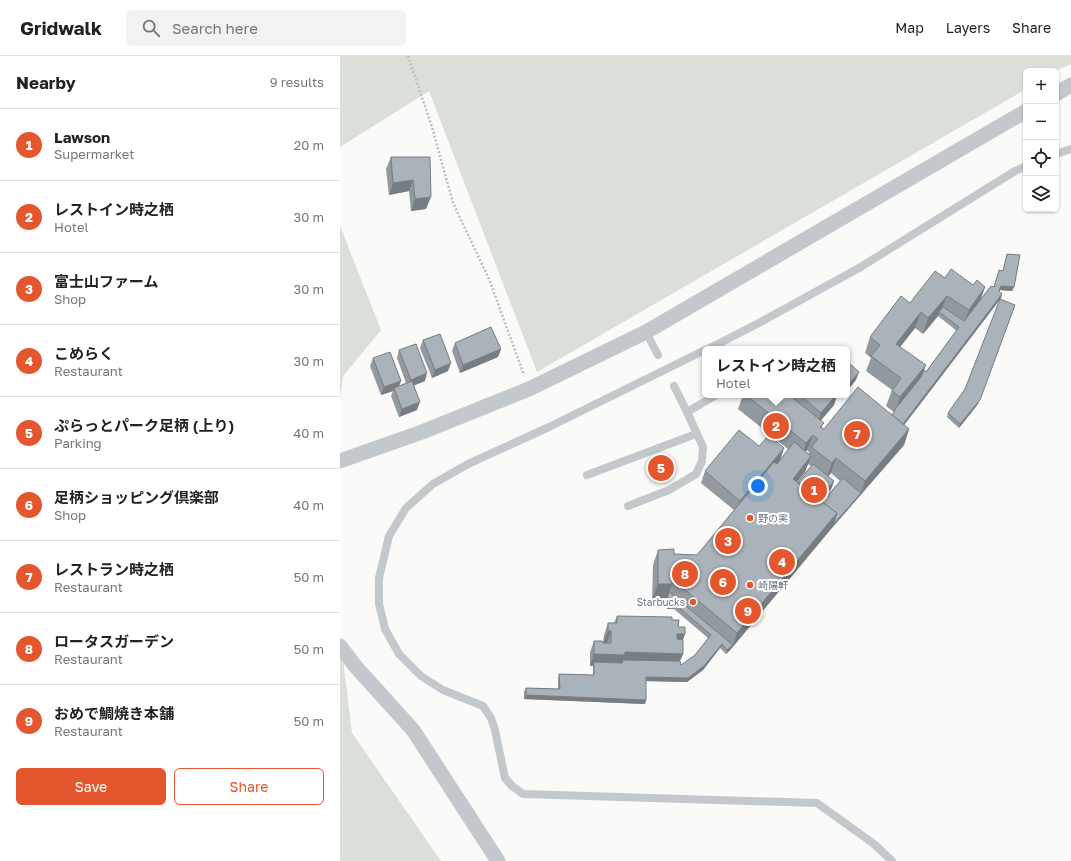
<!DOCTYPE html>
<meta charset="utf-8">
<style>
body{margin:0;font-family:"Golos Text","Noto Sans JP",sans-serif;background:#f2f2f2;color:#222}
.controls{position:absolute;right:12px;top:12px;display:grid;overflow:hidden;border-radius:6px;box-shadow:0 1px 3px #0004}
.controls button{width:36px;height:36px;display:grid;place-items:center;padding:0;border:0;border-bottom:1px solid #e0e0e0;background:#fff;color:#222;font:20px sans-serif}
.you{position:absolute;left:418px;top:430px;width:14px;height:14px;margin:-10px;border:3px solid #fff;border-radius:50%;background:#1a73e8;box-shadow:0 0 0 6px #1a73e833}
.badge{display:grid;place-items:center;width:26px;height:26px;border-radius:50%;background:#e4572e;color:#fff;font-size:13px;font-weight:700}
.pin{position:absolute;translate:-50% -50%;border:2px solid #fff;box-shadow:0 1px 4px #0006}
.popup{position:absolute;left:362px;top:290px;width:148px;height:52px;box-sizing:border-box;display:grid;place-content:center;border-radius:6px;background:#fff;filter:drop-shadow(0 1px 3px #0005);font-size:13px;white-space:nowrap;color:#767676}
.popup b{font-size:15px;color:#222}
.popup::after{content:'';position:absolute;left:50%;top:100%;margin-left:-8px;border:8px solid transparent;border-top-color:#fff}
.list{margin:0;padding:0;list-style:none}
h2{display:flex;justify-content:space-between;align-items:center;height:52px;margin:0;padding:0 16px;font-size:17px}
h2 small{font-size:13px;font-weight:400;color:#767676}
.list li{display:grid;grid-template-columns:26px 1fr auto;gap:12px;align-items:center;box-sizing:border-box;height:72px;padding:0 16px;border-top:1px solid #e0e0e0}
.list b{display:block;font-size:15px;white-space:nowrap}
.list p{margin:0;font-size:13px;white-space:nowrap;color:#767676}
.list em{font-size:13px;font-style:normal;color:#767676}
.actions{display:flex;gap:8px;padding:12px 16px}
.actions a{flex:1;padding:9px 0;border:1px solid #e4572e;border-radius:6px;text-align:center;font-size:14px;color:#e4572e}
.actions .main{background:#e4572e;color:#fff}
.icon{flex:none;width:22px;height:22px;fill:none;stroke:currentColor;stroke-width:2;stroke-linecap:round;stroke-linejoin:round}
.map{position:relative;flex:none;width:731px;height:805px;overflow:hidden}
header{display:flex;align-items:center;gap:24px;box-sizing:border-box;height:56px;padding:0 20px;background:#fff;border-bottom:1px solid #e0e0e0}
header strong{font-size:19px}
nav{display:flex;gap:22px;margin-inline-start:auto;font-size:14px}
.search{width:280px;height:36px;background:#f2f2f2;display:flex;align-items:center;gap:10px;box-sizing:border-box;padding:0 14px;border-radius:6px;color:#767676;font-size:15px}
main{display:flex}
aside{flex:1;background:#fff}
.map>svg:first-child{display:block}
.green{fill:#dadfd7}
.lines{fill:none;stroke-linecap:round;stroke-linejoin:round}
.path{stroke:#bbbfc2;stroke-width:2.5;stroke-dasharray:2 2;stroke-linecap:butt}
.lane{stroke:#c3c8cc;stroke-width:8}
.street{stroke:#c3c8cc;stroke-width:15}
.wall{fill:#929a9f;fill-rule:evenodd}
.shaded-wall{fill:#777d82}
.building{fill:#aab3b9;stroke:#777d82}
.poi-dot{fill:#e4572e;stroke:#fff;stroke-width:1.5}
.labels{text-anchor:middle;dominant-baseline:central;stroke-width:4;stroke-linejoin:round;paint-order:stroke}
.poi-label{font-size:10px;fill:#657683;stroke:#fff;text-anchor:start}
</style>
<header>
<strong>Gridwalk</strong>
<div class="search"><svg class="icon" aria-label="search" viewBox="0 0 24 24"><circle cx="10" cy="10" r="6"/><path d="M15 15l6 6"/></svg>Search here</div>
<nav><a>Map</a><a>Layers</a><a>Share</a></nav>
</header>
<main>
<aside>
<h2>Nearby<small>9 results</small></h2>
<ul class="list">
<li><span class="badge">1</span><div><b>Lawson</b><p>Supermarket</p></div><em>20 m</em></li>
<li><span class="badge">2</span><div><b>レストイン時之栖</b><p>Hotel</p></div><em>30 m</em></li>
<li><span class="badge">3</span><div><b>富士山ファーム</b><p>Shop</p></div><em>30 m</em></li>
<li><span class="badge">4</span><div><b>こめらく</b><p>Restaurant</p></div><em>30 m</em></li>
<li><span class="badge">5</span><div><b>ぷらっとパーク足柄 (上り)</b><p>Parking</p></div><em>40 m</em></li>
<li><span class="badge">6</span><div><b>足柄ショッピング倶楽部</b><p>Shop</p></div><em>40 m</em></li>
<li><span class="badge">7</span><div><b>レストラン時之栖</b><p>Restaurant</p></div><em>50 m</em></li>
<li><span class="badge">8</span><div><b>ロータスガーデン</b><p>Restaurant</p></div><em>50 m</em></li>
<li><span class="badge">9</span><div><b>おめで鯛焼き本舗</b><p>Restaurant</p></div><em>50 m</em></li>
</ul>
<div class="actions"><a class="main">Save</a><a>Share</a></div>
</aside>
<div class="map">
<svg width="731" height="805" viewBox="0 0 731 805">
<rect width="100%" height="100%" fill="#fafaf8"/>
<g class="green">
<path d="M0 0H731V8L716 15H686V33L197 316 89 35 0 91Z"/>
<path d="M0 170 41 274 3 320 0 343Z"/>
<path d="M0 580 12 677 101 805H0Z"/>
</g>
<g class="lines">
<path class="path" d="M68 0 92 71 113 147 149 223 184 319"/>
<g class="lane">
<path d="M716 98 731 93"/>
<path d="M306 276 318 299"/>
<path d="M368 293 417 268 519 212 675 115 686 110"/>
<path d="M365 294 209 371 128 408 93 428 66 452 49 480 39 522V548L45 573 59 598 81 620 103 634 143 650 151 662 155 674 165 722 172 730 183 738 477 747 534 788 552 805"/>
<path d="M347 356 376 339"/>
<path d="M247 419 356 378"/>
<path d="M288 450 329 434 356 418 362 405 363 391 347 356 334 330"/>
</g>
<g class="street">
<path d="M716 38 731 29"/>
<path d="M0 405 82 376 189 333 306 276 686 55"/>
<path d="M0 590 16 611 73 674 158 805"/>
</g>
</g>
<g class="wall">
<path d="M51 101H90L86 153 71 155 69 135 49 139 46 113Z"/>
<path d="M667 198 674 231 672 235 660 234 659 235 662 238 661 242 564 369 569 373 564 389 491 473 391 593 386 598 380 592 363 614 347 626 306 625 305 648 184 643V636L186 632 218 633V622L219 618 253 619V610H250V596L254 585 263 587H267H263L264 579 268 567H274L277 560 332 564 338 571 343 584V598L340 605 341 609 355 599 368 582 334 553H327V544H312L313 509 318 494 334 498 357 499 394 454 361 427 365 415 419 390 444 392 440 404 448 393 398 353 403 339H497L494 349 481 364 482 372 484 373 552 359 554 356 546 350 552 334 526 315 531 302 525 297 530 281 570 247 605 222 641 244 654 230 659 214 663 215ZM598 260 617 275 586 316 560 291 575 272 583 278ZM467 394 469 396V398L466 396ZM468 408 471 410 458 426H457L465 416ZM491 417 500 425 482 446 481 445 491 433 494 425 488 420Z"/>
<path d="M83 284 108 315 92 322 80 292Z"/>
<path d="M115 287 161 293 158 301 120 317 112 295Z"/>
<path d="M59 294 85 325 74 329 77 354 59 361 51 340 53 335 41 339 30 310 33 302 59 330 66 327 57 302Z"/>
<path d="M638 348 619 372 607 361 608 357Z"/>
</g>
<g class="shaded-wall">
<path d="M73 124 69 135 49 139 53 127Z"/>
<path d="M91 141 86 153 71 155 75 143Z"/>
<path d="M661 230 674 231 672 235 659 234Z"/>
<path d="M645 231 640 246 623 269 629 254Z"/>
<path d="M662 238 661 242 555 381 556 377Z"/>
<path d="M607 240 601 255 599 256 598 260 583 278 588 262Z"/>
<path d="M675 249 638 348 619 372 620 368Z"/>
<path d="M581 256 575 272 553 300 556 288Z"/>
<path d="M161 293 158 301 120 317 123 309Z"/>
<path d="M111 307 108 315 92 322 95 314Z"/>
<path d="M586 309 580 325 555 356 560 341Z"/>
<path d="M519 316 516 324 507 335V330Z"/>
<path d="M87 317 85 325 68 332 71 324Z"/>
<path d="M61 325 58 333 54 332 53 335 41 339 44 331Z"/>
<path d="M496 339H497L494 349 477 369 481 357Z"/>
<path d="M80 346 77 354 59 361 62 353Z"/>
<path d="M569 373 564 389 491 473 391 593 386 598 387 594 393 589 397 577 497 457 521 437 525 425Z"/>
<path d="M473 379 467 394 460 403 466 387Z"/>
<path d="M444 392 440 404 396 456 400 445Z"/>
<path d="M471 400 465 416 447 438 453 423Z"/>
<path d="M496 402 491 417 486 423 492 407Z"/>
<path d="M494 425 491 433 475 452 478 444Z"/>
<path d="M318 528H332L327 544H312Z"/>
<path d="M328 549H336L334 553H327Z"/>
<path d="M268 575H271L267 587H263Z"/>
<path d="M337 578H345L341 590 333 589Z"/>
<path d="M382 588 380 592 363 614 347 626 304 625 306 621 348 622Z"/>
<path d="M285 596 343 598 338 609 254 606 253 610H250L254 598Z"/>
<path d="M186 639 306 644 305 648 184 643Z"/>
</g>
<g class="building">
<path d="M51 101H90L91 141 75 143 73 124 53 127Z"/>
<path d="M667 198 680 199 674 231 661 230 659 235 662 238 563 368 552 359 556 352 581 321 584 314 586 316 619 271 599 256 603 251 624 265 651 230 654 231 659 214 663 215Z"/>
<path d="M611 213 633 229 637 224 645 231 629 254 607 240 588 262 581 256 556 288 586 309 560 341 552 335 561 322 531 300 540 289 530 281 561 240 570 247 595 215 605 222Z"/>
<path d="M660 243 675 249 640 344 620 368 608 357 625 333Z"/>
<path d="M151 271 161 293 123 309 115 287Z"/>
<path d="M100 278 111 307 95 314 83 284Z"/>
<path d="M76 288 87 317 71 324 59 294Z"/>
<path d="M50 296 61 325 44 331 33 302Z"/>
<path d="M507 305 519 316 507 330Z"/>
<path d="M72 325 80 346 62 353 54 332Z"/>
<path d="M518 331 569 373 525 425 496 402 492 407 471 391 478 383 473 379 466 387 406 339H449L484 367 480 371 484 373Z"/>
<path d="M460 339H496L481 357Z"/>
<path d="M399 374 419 390 429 379 444 392 400 445 365 415Z"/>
<path d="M454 386 471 400 453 423 497 457 397 577 332 523V528H318V494L334 493V498L357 499 434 406 437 408Z"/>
<path d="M473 408 494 425 479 443 458 426Z"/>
<path d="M503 422 521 437 493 469 497 457 482 446Z"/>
<path d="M329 536 393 589 387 594 382 588 364 610 348 622 306 621V644L186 639V632L220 633 219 618 254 619V606L282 607 283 604 340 605 341 609 355 599 371 579 336 549H328V539Z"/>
<path d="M277 560 332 561V564H339L338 571H345V578H337V583L343 584V598L285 596V599L254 598V585H262L263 587H271V575H268V567H277Z"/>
</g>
<g class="poi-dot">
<circle cx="410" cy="462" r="4"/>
<circle cx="410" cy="529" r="4"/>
<circle cx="353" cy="546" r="4"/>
</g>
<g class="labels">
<g class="poi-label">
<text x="418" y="462">野の実</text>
<text x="418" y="529">崎陽軒</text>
<text x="345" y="546" text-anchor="end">Starbucks</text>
</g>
</g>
</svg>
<div class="controls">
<button>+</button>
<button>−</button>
<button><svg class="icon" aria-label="locate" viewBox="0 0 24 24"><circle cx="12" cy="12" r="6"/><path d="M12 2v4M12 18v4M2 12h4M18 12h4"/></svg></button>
<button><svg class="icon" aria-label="layers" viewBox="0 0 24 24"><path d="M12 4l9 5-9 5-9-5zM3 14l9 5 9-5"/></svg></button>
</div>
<div class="you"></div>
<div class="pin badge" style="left:474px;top:434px">1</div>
<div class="pin badge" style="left:436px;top:370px">2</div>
<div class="popup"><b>レストイン時之栖</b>Hotel</div>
<div class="pin badge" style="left:388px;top:485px">3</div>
<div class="pin badge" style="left:442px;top:506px">4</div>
<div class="pin badge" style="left:321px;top:412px">5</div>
<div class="pin badge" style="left:383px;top:526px">6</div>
<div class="pin badge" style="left:517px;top:378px">7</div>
<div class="pin badge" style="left:345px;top:518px">8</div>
<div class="pin badge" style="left:408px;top:555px">9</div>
</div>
</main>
